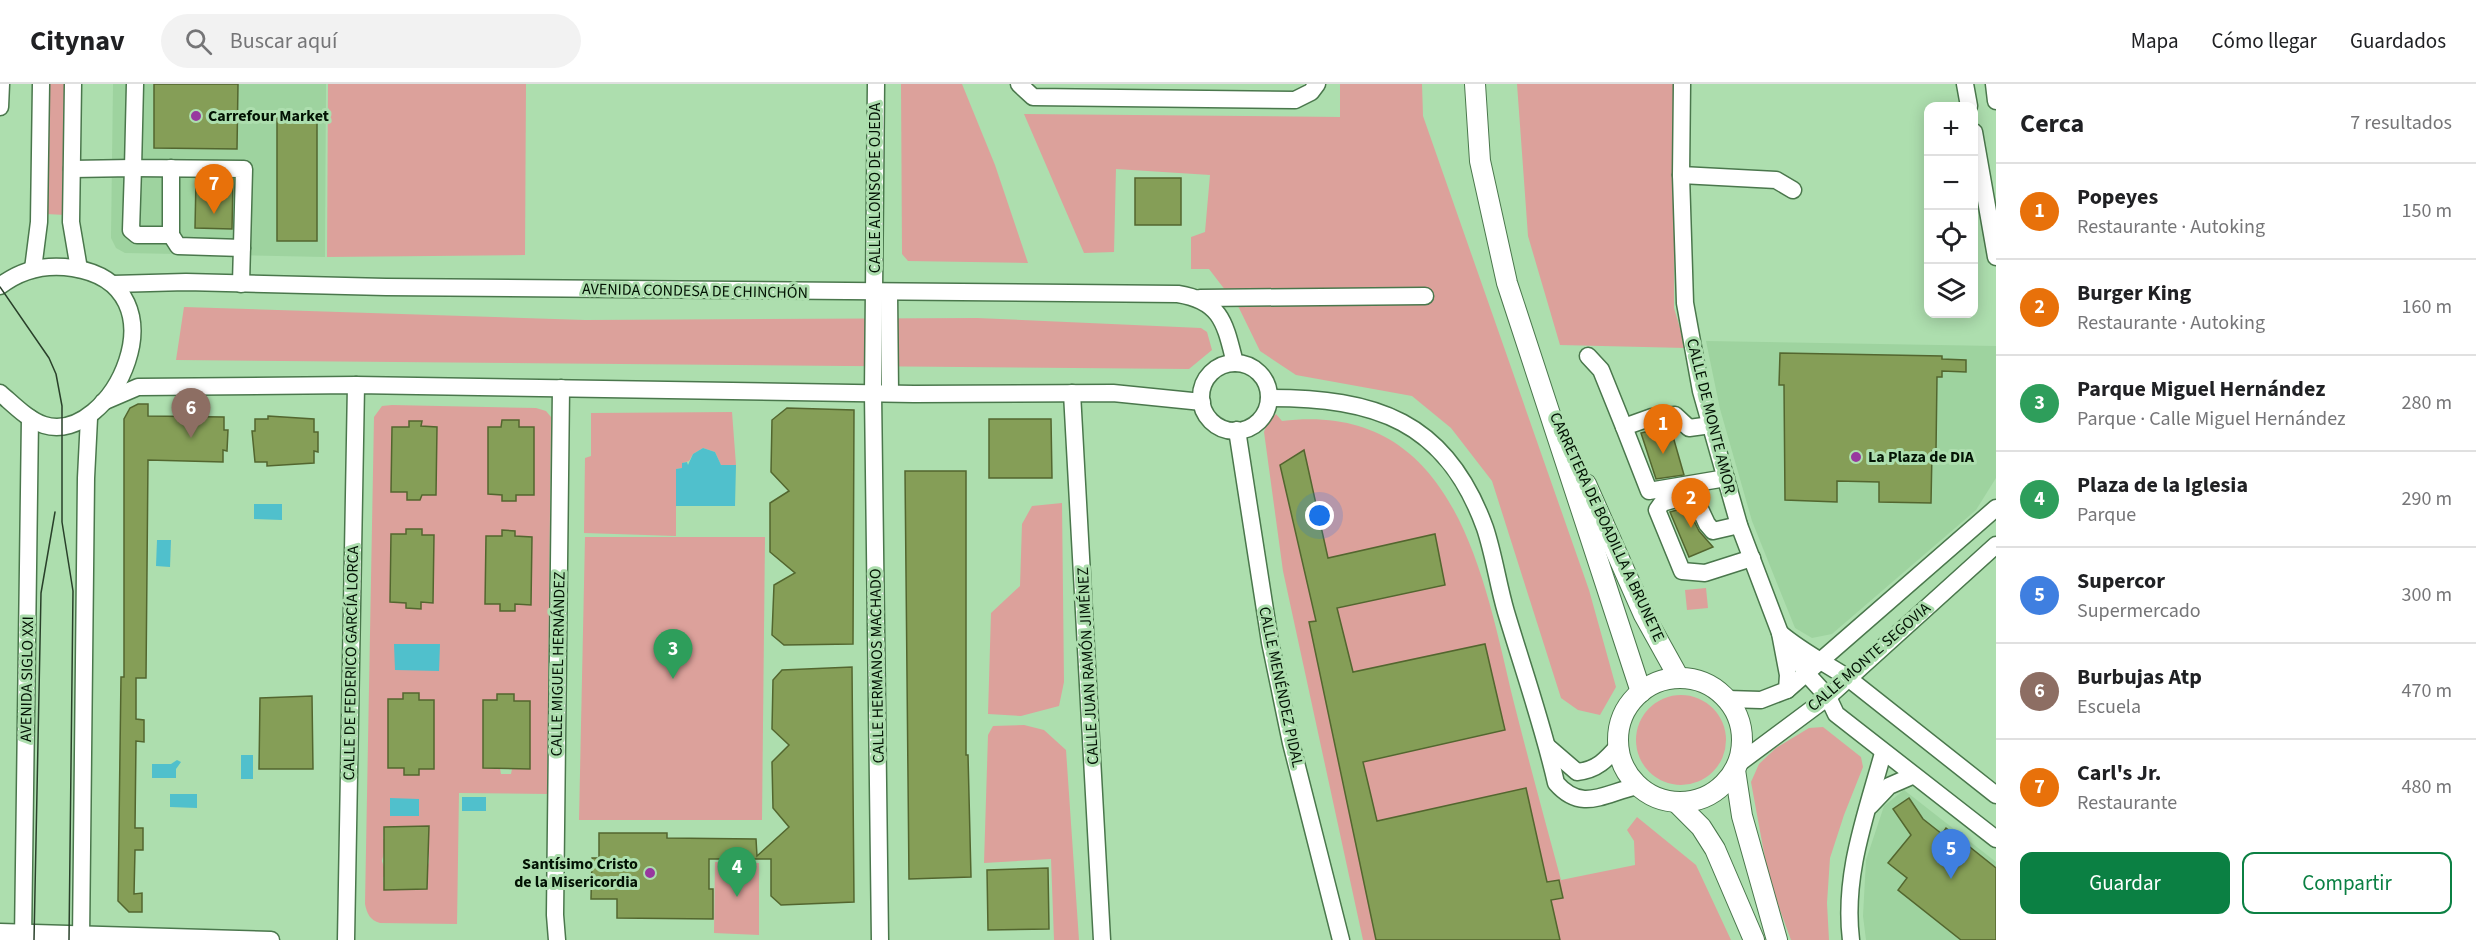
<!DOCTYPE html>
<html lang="es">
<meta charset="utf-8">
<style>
body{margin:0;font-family:"Source Sans 3",sans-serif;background:#f2f2f2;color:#202124}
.controls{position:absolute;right:18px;top:18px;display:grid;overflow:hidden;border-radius:12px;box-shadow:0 3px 15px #0003}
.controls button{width:54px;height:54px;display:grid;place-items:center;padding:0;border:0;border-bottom:2px solid #e0e0e0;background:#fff;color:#202124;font:30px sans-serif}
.you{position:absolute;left:1320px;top:432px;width:21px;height:21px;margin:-15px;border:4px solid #fff;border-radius:50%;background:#1a73e8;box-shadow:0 0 0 9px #1a73e833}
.badge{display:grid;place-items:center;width:39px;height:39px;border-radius:50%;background:#0b8043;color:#fff;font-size:20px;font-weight:700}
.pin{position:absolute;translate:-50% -50px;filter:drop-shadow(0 2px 3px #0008)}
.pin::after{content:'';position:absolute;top:32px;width:21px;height:18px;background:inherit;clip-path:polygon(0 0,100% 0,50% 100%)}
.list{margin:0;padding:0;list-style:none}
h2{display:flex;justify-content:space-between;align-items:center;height:78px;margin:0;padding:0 24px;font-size:26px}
h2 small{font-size:20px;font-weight:400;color:#757577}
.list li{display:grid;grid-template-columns:39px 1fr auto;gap:18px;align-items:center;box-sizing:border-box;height:96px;padding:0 24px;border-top:2px solid #e0e0e0}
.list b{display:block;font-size:22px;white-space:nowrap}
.list p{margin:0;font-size:20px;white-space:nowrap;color:#757577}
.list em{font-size:20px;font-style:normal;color:#757577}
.actions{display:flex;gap:12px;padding:18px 24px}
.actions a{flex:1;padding:14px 0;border:2px solid #0b8043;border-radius:12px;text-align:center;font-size:21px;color:#0b8043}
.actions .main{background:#0b8043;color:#fff}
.icon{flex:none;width:33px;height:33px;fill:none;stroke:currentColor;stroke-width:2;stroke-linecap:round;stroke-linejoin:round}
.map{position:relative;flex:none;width:1996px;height:856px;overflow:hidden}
header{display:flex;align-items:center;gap:36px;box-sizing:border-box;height:84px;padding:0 30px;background:#fff;border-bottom:2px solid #e0e0e0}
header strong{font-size:28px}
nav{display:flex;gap:33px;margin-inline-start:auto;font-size:21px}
.search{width:420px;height:54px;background:#f2f2f2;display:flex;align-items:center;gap:15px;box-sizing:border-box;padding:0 21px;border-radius:33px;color:#757577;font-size:22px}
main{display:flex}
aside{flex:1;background:#fff}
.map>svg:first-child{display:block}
.built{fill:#9ed39f}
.green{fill:#dca19b;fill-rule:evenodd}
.water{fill:#50c0cc}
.building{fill:#859e57;stroke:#53662f;stroke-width:1.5}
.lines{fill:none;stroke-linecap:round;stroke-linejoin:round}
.minor-casing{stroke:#4a774c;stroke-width:19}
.major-casing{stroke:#4a774c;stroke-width:22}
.minor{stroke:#fff;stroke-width:16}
.major{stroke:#fff;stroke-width:20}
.tram{stroke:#29402a;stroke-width:1.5}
.poi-dot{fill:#98389f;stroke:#addeae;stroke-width:2}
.labels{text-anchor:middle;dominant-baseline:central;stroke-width:6;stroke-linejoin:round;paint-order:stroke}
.poi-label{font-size:16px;font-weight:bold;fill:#031304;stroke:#addeae;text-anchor:start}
.street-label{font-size:16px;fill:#031304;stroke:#addeae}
</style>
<header>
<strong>Citynav</strong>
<div class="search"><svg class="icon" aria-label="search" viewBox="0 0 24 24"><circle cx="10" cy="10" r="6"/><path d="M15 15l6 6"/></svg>Buscar aquí</div>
<nav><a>Mapa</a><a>Cómo llegar</a><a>Guardados</a></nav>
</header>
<main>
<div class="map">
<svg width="1996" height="856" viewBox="0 0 1996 856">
<rect width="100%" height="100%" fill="#addeae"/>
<g class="built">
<path d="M113 0H326L325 173 125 169 116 164 111 154Z"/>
<path d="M1706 257 1996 262V394L1976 426 1832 550 1812 554 1795 544 1752 437 1720 325Z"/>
<path d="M1904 706 1996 778V856H1866L1863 832 1866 776 1884 722Z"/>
</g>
<g class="green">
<path d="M48 0H67L65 131 46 130Z"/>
<path d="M328 0H526L525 171 327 173Z"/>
<path d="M901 0H962L995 81 1028 179 908 177 902 170Z"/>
<path d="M1340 0H1422L1423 32 1589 506 1616 603 1600 631 1578 626 1561 614 1492 397 1451 344 1412 312 1296 291 1260 267 1239 224 1209 185H1191V153L1205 148 1210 91 1116 85 1114 168 1084 169 1024 30 1340 33Z"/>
<path d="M1517 0H1675L1674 224 1686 264 1560 261 1528 152Z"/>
<path d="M184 223 585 236 977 234 1201 244 1207 248 1212 266 1189 285 176 276Z"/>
<path d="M392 321 536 324 546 327 551 333 547 710 459 709 457 840 380 839C370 836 367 830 365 820L374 333 382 322ZM502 336H518L519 343 534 344V410H488V343H501ZM409 337H421V342L437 343 436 411H422L420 416H407V408H391L392 343H409ZM407 445H422V451H434L433 518H421L420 525 406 524V518H390L391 450H406ZM502 446 515 447V452L532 453 531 520H515V527L500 520H485L486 452H502ZM388 615 434 617V685H419L418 691H405L404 684H388ZM483 616 530 618V685H512L511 690H501L500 684H483ZM428 742 429 778 424 793H428L427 805H384L383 793H387L382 777 387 755H383L384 743Z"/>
<path d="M732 328 736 381H721L715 368 703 364 693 370 689 377 683 379V384L676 385V452L584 449 585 374 591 372V329Z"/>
<path d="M1276 330 1282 337C1456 316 1483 491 1514 619 1529 678 1545 737 1561 796L1635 781 1634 757 1627 746 1637 733 1696 781 1731 856H1363L1283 487 1264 348 1267 339Z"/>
<path d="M1062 419 1064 598 1059 622 1021 632 988 630 991 529 1020 502 1022 440 1032 422Z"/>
<path d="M585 453H765L762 736H579Z"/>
<path d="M1706 504 1708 524 1687 526 1685 506Z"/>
<circle cx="1681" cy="656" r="45"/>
<path d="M1024 641 1044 646 1066 666 1079 856H1054L1051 775 984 779 988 651 993 642Z"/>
<path d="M1823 643 1861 673 1863 683 1844 731 1830 774 1827 819 1829 856H1791L1769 796 1751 698 1759 680 1776 664 1809 644Z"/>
<path d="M715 778 759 779V851L714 849Z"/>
</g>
<g class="water">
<path d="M703 364 715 368 721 381H736L735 422H676V385L682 384V379L687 378 688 381 693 370Z"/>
<path d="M254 420H282V436L254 435Z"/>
<path d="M157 456H171L170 483 156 482Z"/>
<path d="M394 560H440L439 587 395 586Z"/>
<rect x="241" y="671" width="12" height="24"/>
<path d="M177 676 181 678 176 685V694H152V680H171Z"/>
<path d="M170 710H197V724L170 723Z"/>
<rect x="462" y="713" width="24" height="14"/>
<path d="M390 714 419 715V732H390Z"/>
</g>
<g class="building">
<path d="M154 0H238L237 65 154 64Z"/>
<rect x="277" y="32" width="40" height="125"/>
<rect x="1135" y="94" width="46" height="47"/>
<path d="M196 95H233L232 145 195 144Z"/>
<path d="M1780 269 1942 272V275L1966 276V288L1942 287V293H1937L1936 367H1932L1931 419 1879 418V398L1837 397V418L1785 416 1784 301H1779Z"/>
<path d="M138 320H148V332L224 333V346H228L227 367 223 366V378L148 376 146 594H136V635L144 636V658L136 657 135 744H143V766H135L134 810 142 809V828H129L118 817 121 593H124V335L130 324Z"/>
<path d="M787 324 854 326 853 560 784 561 772 551 774 501 795 489 770 468V419L789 407 771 388 772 336Z"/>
<path d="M268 332 314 335V348H318V368L314 367V379L267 382V378H255L252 347H255V335H268Z"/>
<path d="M989 335H1051L1052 394H989Z"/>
<path d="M502 336H519V343H534V411H516V417H502V411L488 410V343H501Z"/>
<path d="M409 337H422L421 342 437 343 436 411H422L420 416H407V408H391L392 343H409Z"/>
<path d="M1670 342 1684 391 1656 395 1641 349Z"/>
<path d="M1304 366 1328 474 1435 450 1445 501 1337 524 1353 588 1485 560 1505 646 1363 678 1377 737 1526 704 1547 798 1559 796 1563 814 1551 816 1560 856H1376L1309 538 1316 537 1280 381Z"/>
<path d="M905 387H966V671H968L971 793 909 795Z"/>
<path d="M1687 423 1699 447 1713 463 1689 473 1670 428Z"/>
<path d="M406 445H422V451H434L433 519 421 518V525L406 524V519L390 518 391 450H406Z"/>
<path d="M502 446 515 447V452L532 453 531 521 515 520V527H500V520H485L486 452H502Z"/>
<path d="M852 583 854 818 781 821 771 812V775H709V805H713V835L617 834V815H591L592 774H599V749H667V754L756 755 757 772 789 743 773 724 772 678 789 661 772 645 773 596 782 586Z"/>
<path d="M403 609H419V616H434V685H419V691H404V684H388V615H403Z"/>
<path d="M497 610H514V617H530V685L483 684V616H497Z"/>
<path d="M312 612 313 685H259L260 614Z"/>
<path d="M1909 714 1923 735 1942 750 1946 744 1996 784V856H1961L1898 806 1907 794 1888 779 1911 751 1893 725Z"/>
<path d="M429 742 427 805 384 806V743Z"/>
<path d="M1048 784 1049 845 988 846 987 786Z"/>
</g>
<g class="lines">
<g class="minor-casing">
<g id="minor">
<path d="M73 0 71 138 79 185"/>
<path d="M135 0 133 84 244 85 241 200"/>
<path d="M876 0 873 309 880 856"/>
<path d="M1019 0 1033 13 1295 16 1311 8 1317 0"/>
<path d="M1682 0 1681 91 1685 219 1701 307 1739 441 1780 549 1807 590 1828 613 1836 630 1996 755"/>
<path d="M1965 0 1969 22"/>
<path d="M1994 0 1996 17"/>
<path d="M0 23 1 0"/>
<path d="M1974 48 1996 173"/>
<path d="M72 85 133 84 131 146 137 151H171V84"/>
<path d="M1681 91 1776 96 1793 106"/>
<path d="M171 151 178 162 242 164"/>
<path d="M33 185 39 138 41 0"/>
<path d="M113 200 186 198 386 203 1178 210C1222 217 1225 240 1235 279"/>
<path d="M0 202C22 185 47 180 73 184 188 202 112 362 44 341 28 336 13 320 0 309"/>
<path d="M889 209 890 309"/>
<path d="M1200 214 1425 212"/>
<path d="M1588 272 1601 286 1624 343"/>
<circle cx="1235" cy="313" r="34"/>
<path d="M1072 309 1102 856"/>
<path d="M1269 314C1375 314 1446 336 1485 444 1494 471 1498 501 1506 528 1523 585 1543 641 1556 699 1582 729 1604 709 1638 702"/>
<path d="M103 318 138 303 356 301 914 310 1113 309 1202 318"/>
<path d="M1711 341 1689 344 1675 331 1652 333 1624 343 1649 407 1726 394"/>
<path d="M1237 346 1270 558 1291 659 1341 856"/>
<path d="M1739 441 1713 447 1707 440 1693 410 1662 419 1657 426 1682 487 1705 489 1752 474"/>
<path d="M1787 606 1788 591 1780 549C1801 567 1825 579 1848 594L1996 711"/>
<path d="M1727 615 1761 616 1787 606 1996 424"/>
<path d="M1548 663 1577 688C1597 686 1606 676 1619 661"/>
<path d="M1738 680 1828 613 1996 461"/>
<path d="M1870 722 1889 702 1912 692"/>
<path d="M0 848 271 856"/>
<path d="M23 856 30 334"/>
<path d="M81 856 86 394 89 334"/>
<path d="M346 856 356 301"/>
<path d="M557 856 555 831 561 304"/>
<path d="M1851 856C1843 791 1866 731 1883 669"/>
</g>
</g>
<g class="major-casing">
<g id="major">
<path d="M1475 0 1480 77 1507 199 1641 608"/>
<path d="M1586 400 1644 531 1679 594"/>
<circle cx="1680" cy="656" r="62"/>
<path d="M1735 686 1742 732 1777 856"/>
<path d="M1676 718 1701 743 1715 765 1754 856"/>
</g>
</g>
<use href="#minor" class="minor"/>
<use href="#major" class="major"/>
<g class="tram">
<path d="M0 203 49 274 56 290 62 322V438L73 507 69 856"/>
<path d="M34 856 41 509 55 428"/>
</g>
</g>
<g class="poi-dot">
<circle cx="196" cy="32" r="6"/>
<circle cx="1856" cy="373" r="6"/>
<circle cx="650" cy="789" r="6"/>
</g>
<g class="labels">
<g class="poi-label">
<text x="208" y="32">Carrefour Market</text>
<text x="1868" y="373">La Plaza de DIA</text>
<text x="638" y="780" text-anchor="end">Santísimo Cristo<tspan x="638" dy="18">de la Misericordia</tspan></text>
</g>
<g class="street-label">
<text transform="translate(875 104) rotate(-90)">CALLE ALONSO DE OJEDA</text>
<text transform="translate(695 207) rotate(1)">AVENIDA CONDESA DE CHINCHÓN</text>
<text transform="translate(1711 332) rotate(76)">CALLE DE MONTE AMOR</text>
<text transform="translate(1607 443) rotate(65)">CARRETERA DE BOADILLA A BRUNETE</text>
<text transform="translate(1869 573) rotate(-41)">CALLE MONTE SEGOVIA</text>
<text transform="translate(351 579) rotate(-89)">CALLE DE FEDERICO GARCÍA LORCA</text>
<text transform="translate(558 580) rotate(-89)">CALLE MIGUEL HERNÁNDEZ</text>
<text transform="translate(877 582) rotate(-91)">CALLE HERMANOS MACHADO</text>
<text transform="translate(1088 582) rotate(-93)">CALLE JUAN RAMÓN JIMÉNEZ</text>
<text transform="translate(27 595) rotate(-89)">AVENIDA SIGLO XXI</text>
<text transform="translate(1281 603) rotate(78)">CALLE MENÉNDEZ PIDAL</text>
</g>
</g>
</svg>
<div class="controls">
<button>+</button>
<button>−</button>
<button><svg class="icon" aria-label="locate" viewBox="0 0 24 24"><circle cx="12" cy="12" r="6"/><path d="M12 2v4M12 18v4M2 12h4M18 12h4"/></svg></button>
<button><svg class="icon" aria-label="layers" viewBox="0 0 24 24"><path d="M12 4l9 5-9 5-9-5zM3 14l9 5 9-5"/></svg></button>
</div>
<div class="you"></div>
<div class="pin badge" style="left:1663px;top:370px;background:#e8710a">1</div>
<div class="pin badge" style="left:1691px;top:444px;background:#e8710a">2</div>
<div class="pin badge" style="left:673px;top:595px;background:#2e9e5b">3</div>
<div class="pin badge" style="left:737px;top:813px;background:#2e9e5b">4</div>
<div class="pin badge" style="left:1951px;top:795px;background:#3f7fe0">5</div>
<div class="pin badge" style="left:191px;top:354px;background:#8d6e63">6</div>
<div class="pin badge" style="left:214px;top:130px;background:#e8710a">7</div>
</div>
<aside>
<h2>Cerca<small>7 resultados</small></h2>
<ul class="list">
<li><span class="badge" style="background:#e8710a">1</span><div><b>Popeyes</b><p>Restaurante · Autoking</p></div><em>150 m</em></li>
<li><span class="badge" style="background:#e8710a">2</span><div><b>Burger King</b><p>Restaurante · Autoking</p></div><em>160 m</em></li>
<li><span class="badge" style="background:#2e9e5b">3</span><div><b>Parque Miguel Hernández</b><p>Parque · Calle Miguel Hernández</p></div><em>280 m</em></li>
<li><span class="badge" style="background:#2e9e5b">4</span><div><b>Plaza de la Iglesia</b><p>Parque</p></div><em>290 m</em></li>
<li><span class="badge" style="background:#3f7fe0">5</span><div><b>Supercor</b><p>Supermercado</p></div><em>300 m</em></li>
<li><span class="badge" style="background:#8d6e63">6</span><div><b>Burbujas Atp</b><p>Escuela</p></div><em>470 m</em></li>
<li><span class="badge" style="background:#e8710a">7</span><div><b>Carl's Jr.</b><p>Restaurante</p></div><em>480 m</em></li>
</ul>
<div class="actions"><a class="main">Guardar</a><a>Compartir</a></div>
</aside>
</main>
